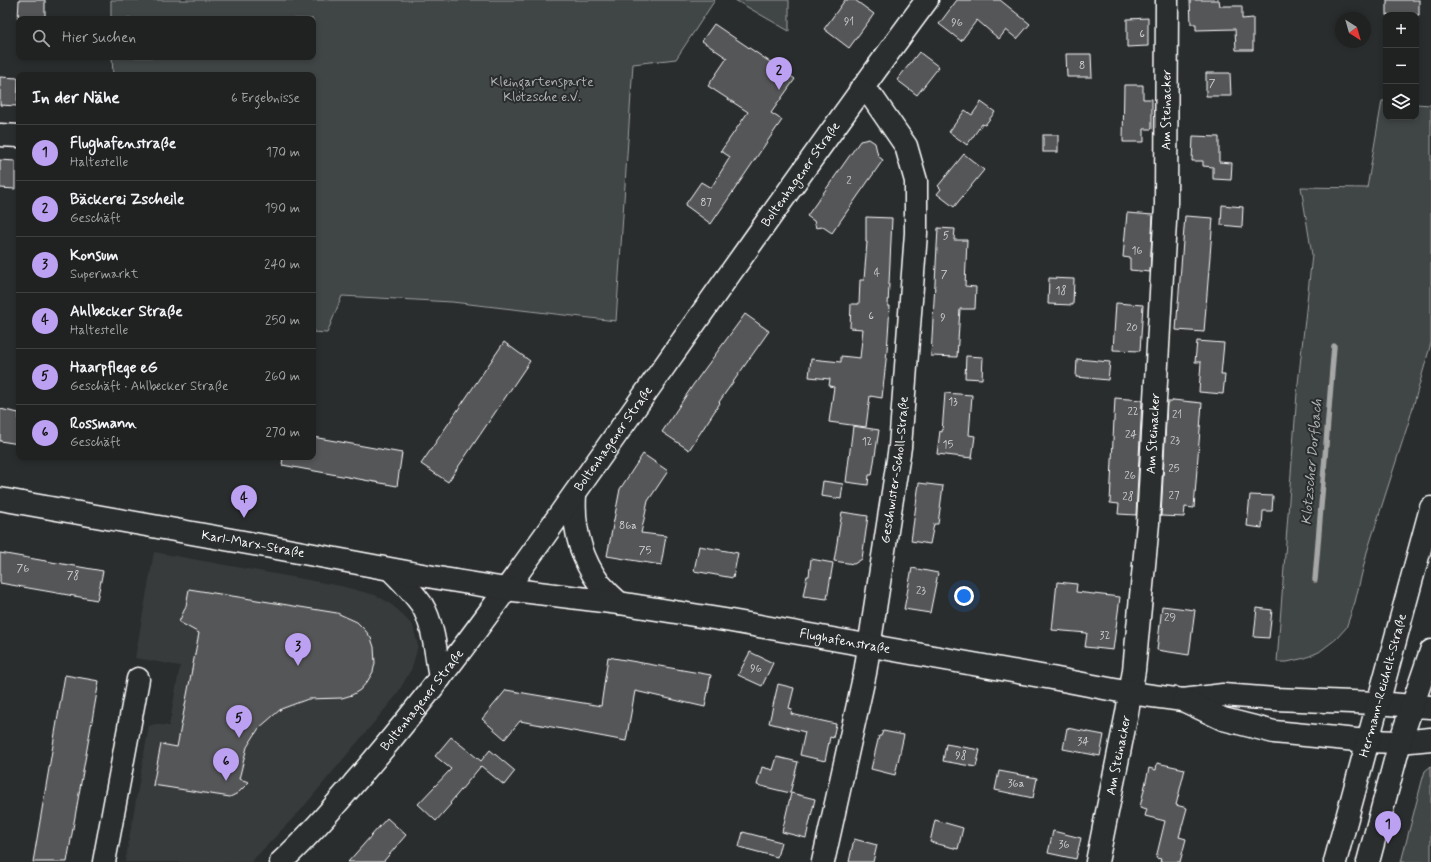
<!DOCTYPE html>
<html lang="de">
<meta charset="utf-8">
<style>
body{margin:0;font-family:Mynerve,sans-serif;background:#282a2a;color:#f1f3f6}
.controls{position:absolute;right:12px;top:12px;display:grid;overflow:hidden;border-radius:8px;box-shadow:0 2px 6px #0003}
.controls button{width:36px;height:36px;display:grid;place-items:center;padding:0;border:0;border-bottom:1px solid #3d3f40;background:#202222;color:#f1f3f6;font:20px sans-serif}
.compass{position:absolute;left:1335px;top:12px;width:36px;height:36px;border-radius:50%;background:#202222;box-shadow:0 2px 6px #0003;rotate:143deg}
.you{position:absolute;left:964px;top:596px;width:14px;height:14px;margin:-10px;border:3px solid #fff;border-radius:50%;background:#1a73e8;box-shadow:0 0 0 6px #1a73e833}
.badge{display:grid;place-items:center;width:26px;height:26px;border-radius:50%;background:#bca0f2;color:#111;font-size:13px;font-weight:700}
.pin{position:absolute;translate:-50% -33px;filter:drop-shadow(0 1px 2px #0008)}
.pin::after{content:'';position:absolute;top:21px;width:14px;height:12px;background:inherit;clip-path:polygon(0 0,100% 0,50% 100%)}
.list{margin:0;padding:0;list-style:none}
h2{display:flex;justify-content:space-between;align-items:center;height:52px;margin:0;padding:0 16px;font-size:17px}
h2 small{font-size:13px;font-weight:400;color:#a2a4a5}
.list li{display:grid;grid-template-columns:26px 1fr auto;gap:12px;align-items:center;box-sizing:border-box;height:56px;padding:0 16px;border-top:1px solid #3d3f40}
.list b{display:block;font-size:15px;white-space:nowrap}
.list p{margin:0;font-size:13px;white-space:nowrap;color:#a2a4a5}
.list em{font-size:13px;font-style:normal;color:#a2a4a5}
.icon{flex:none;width:22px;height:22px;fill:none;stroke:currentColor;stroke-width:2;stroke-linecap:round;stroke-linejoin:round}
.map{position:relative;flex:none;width:1431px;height:862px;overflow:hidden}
.search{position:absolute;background:#202222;box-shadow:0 2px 6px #0003;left:16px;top:16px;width:300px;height:44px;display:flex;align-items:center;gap:10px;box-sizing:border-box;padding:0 14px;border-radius:8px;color:#a2a4a5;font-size:15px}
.panel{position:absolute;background:#202222;box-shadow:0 2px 6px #0003;left:16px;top:72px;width:300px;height:388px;border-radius:8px}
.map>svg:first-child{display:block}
.built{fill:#373a3b}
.green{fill:#414445;stroke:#a0a2a2}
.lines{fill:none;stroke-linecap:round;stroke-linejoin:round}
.stream{stroke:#a6a7a7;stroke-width:5.5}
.building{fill:#555758;stroke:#fff}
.minor-casing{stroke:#fff;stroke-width:25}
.major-casing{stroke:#fff;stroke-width:25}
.minor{stroke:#2a2d2e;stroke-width:22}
.major{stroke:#2a2d2e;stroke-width:22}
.labels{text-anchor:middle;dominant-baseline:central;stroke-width:4;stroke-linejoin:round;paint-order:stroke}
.number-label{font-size:11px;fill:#d4d5d5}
.park-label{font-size:13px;fill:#b3b4b5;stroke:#2a2d2e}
.street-label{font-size:13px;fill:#fff;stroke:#2a2d2e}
.water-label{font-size:14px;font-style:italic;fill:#b4b6b6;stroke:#2a2d2e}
</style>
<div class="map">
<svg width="1431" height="862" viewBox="0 0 1431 862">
<rect width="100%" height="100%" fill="#2a2d2e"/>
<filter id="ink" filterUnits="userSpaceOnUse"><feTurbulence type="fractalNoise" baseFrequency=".025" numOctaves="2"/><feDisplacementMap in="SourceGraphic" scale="8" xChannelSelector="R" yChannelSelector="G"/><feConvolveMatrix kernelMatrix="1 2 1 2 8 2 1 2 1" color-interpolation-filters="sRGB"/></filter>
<g filter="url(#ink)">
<path class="built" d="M154 552 341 586 375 595 388 602 398 610 413 626 418 646 412 668 396 696 301 810 251 862H125L149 726 155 724 169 726 180 666 135 658Z"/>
<g class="green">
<path d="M111 0H715L676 59 633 64 616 321 452 302 342 296 327 333 313 332V75H113L112 57H313V19H111Z"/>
<path d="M735 0H789V31Z"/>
<path d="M1382 101H1386V117H1416V104L1431 105V343L1409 421 1367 552 1355 602 1346 628 1336 639 1319 652 1305 658 1287 662H1277L1297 393 1312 255 1301 187 1367 188Z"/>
<path d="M1431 766V862H1401L1422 781 1425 771Z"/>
</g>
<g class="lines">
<path class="stream" d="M1315 580 1334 346"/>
</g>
<g class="building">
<path d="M19 0H45V19H18Z"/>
<path d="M845 0H855L874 14 849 48 824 29Z"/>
<path d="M957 0H1000L1030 24 1017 39 1006 30 999 39 977 20 961 41 939 24Z"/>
<path d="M1190 0H1219L1220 6H1242V19L1253 18V50H1236L1235 29 1196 30V24H1191Z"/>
<rect x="1387" y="0" width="32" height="15"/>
<path d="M1148 18V46L1127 47V19Z"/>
<path d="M714 24 795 79 771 113 782 120 711 224 685 205 701 182 711 188 730 157 721 151 748 112 708 86 727 58 702 41Z"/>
<path d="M919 52 939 67 917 95 897 80Z"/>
<path d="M1066 54H1091L1092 77H1067Z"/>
<path d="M1206 73H1230L1231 96H1206Z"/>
<path d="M0 77 18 78 17 106 0 105Z"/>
<path d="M1124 85H1143V99H1152V129H1144V142H1123Z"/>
<path d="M981 102 995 112 985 125 982 124 967 145 949 132 965 110 972 115Z"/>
<rect x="1043" y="135" width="15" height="17"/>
<path d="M1193 136 1219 137V162L1232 163 1231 180 1213 179V167L1203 166V161H1192Z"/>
<path d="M869 139 875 143 878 156 883 160 832 233 823 227 816 228 814 221 807 216 860 141Z"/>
<path d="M964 154 984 170 954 207 937 194 941 189 938 186Z"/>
<path d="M0 160 15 161V189L0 188Z"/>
<path d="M1222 205 1243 207 1242 227 1221 225Z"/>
<path d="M1127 213 1153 215 1150 272 1130 270V258L1123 257Z"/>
<path d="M1185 216 1213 218 1204 332 1176 330Z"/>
<path d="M866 217 892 218 888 306H890L887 351 882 398 870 396 866 427 829 422 834 387 829 386 830 379 809 377 811 359 841 362V356L860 358 863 329 850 328 851 304H859L860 280H864L867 242H866Z"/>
<path d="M938 228 955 229 954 240H967L965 286 976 287 975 309H960L957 357 931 356Z"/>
<path d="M1049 278 1074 279 1073 305 1048 304Z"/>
<path d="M1116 303 1143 305 1140 351 1113 350Z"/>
<path d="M745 314 769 331 719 402 720 403 689 450 662 432 693 385Z"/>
<path d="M1197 341 1224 343 1221 375H1225L1223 394 1199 392 1201 362H1195Z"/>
<path d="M504 342 530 361 448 482 421 464Z"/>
<path d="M966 356 983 357 982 379 965 378Z"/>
<path d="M1077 359 1110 362 1108 380 1076 377Z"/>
<path d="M945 393 972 395 969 435 975 436 972 458 937 454 940 431 942 432Z"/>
<path d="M1115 398 1142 400 1136 515 1118 514 1119 504 1110 503Z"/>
<path d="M1173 400 1202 403 1194 508 1185 507 1184 517 1161 516 1167 402H1172Z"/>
<path d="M0 409 19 413V444L0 441Z"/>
<path d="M853 426 879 430 872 475H869L868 485 846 482Z"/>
<path d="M313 437 402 453 397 486 282 465 283 457H313Z"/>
<path d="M643 454 668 471 648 501 641 533 666 536 661 565 607 556 620 489Z"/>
<path d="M823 481 843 484 841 499 821 496Z"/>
<path d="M919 483 943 486 938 524H934L930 544 911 541Z"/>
<path d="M1250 495 1273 496 1272 511H1263L1262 528 1247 526Z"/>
<path d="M842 512 868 516 862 559 854 564 834 561Z"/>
<path d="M699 546 738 553 733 578 694 571Z"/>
<path d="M0 553 103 571 97 600 0 583Z"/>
<path d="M811 559 833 563 827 599 803 596 807 576H809Z"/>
<path d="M912 568 938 573 930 613 904 609Z"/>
<path d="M1057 582 1077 584 1076 592 1120 597 1113 650 1085 647 1087 633 1052 630Z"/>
<path d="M189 589 337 613 357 622 365 630 371 638 374 647 375 663 373 672 367 682 360 690 352 695 342 698 308 699 281 709 259 728 247 747 239 779 249 782 238 793 230 797 153 785 161 744 177 747 199 633 179 622 186 606Z"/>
<path d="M1162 606 1195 610 1189 655 1157 650Z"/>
<path d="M1257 608 1272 610 1269 638 1254 637Z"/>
<path d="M750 652 773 663 762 686 738 675Z"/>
<path d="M608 657 711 675 705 707 635 691 626 741 520 721 505 739 482 719 506 690 601 706Z"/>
<path d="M65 675 99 681 67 862H33Z"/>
<path d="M778 684 794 688 789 708 792 709 791 714 836 724 833 738 830 737 825 761 800 755 805 732 769 723Z"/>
<path d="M1067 728 1104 735 1100 756 1063 749Z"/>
<path d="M883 731 904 735 895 775 871 769 879 736H881Z"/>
<path d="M451 737 481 761 490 750 515 771 504 785 481 766 450 803 451 804 436 821 418 804 451 769 435 756Z"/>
<path d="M946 744 980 750 976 767 943 761Z"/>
<path d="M777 757 798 762 790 793 757 785 762 767 773 770Z"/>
<path d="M1157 763 1185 769 1176 805 1187 808 1179 837 1186 839 1180 862H1160L1161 859 1156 858 1165 821 1145 816 1147 809 1140 807 1149 768 1156 770Z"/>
<path d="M999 771 1037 778 1033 798 995 790Z"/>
<path d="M791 793 815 799 806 838 782 832Z"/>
<path d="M387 818 406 835 383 862H348Z"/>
<path d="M935 820 963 828 958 849 930 842Z"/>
<path d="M1053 831 1081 838 1076 859 1048 853Z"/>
<path d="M743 832 781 842 777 857 739 847Z"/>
<path d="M854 839 877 845 873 862H849Z"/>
</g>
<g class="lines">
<g class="minor-casing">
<g id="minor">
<path d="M0 135 19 136"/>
<path d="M575 494C573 526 580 557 599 583 605 590 612 597 619 603"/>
<path d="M391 570C402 581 413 592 422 605 434 625 436 655 440 678"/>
<path d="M1413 706 1431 707"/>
<path d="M1400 742 1431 739"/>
<path d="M104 862 138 679"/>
<path id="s1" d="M281 862C308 837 331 810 355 782 422 705 483 622 543 538 671 358 796 177 927 0"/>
<path id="s2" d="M823 862 865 673 900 447 916 233V181L906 146 873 98 860 90"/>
<path id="s3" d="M1097 862 1127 713 1134 670 1148 523 1166 204 1167 0"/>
</g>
</g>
<g class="major-casing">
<g id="major">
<path id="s4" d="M0 499 271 547 444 579 506 589 619 603 731 621 1052 678 1130 693 1183 700 1223 695 1275 699 1377 703 1413 706"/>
<path d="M1183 700 1223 719 1274 732 1367 741 1400 742"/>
<path id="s5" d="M1335 862 1431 508"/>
<path d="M1368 862 1400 742 1431 651"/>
</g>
</g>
<use href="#minor" class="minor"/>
<use href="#major" class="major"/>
</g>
</g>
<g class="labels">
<g class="number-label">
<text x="849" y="22">91</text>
<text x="957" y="23">96</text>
<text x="1142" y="34">6</text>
<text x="1082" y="66">8</text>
<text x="1212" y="84">7</text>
<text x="849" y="181">2</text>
<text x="706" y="203">87</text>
<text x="946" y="236">5</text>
<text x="1137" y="251">16</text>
<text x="877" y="273">4</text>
<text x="944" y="275">7</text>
<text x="1061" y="291">18</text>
<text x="871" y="316">6</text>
<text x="943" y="318">9</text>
<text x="1132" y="328">20</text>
<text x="953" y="402">13</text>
<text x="1133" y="412">22</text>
<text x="1177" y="415">21</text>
<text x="1131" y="435">24</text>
<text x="1175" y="441">23</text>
<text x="867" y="442">12</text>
<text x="948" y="445">15</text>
<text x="1174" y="469">25</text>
<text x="1130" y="476">26</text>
<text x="1174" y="496">27</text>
<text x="1128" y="497">28</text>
<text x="628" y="526">86a</text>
<text x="645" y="551">75</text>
<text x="23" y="569">76</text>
<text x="73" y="576">78</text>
<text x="921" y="591">23</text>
<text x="1170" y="618">29</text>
<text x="1105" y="636">32</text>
<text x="756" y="669">96</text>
<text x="1083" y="742">34</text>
<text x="961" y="756">98</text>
<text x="1016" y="784">36a</text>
<text x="1064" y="845">36</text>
</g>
<g class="park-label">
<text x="542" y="82">Kleingartensparte<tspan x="542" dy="15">Klotzsche e.V.</tspan></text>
</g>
<g class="street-label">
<text stroke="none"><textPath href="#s3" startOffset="757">Am Steinacker</textPath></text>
<text stroke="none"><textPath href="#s1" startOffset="863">Boltenhagener Straße</textPath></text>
<text stroke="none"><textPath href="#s3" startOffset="433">Am Steinacker</textPath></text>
<text stroke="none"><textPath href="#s1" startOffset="539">Boltenhagener Straße</textPath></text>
<text stroke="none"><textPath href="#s2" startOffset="399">Geschwister-Scholl-Straße</textPath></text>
<text stroke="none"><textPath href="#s4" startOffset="257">Karl-Marx-Straße</textPath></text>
<text stroke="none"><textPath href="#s4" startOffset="857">Flughafenstraße</textPath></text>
<text stroke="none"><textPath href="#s5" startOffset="183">Hermann-Reichelt-Straße</textPath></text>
<text stroke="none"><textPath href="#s1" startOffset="215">Boltenhagener Straße</textPath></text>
<text stroke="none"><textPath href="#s3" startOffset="109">Am Steinacker</textPath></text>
</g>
<g class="water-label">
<text transform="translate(1312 462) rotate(-85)">Klotzscher Dorfbach</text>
</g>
</g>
</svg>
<div class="controls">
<button>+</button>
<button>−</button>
<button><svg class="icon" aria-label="layers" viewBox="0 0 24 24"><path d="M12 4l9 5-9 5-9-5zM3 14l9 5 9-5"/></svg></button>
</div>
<svg class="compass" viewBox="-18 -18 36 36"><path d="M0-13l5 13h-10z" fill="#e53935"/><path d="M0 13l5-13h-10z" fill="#a2a4a5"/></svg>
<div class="you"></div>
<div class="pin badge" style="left:1388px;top:844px">1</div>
<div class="pin badge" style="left:779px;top:90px">2</div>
<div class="pin badge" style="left:298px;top:666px">3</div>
<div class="pin badge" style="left:244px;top:518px">4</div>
<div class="pin badge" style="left:239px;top:738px">5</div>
<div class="pin badge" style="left:226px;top:781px">6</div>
<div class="search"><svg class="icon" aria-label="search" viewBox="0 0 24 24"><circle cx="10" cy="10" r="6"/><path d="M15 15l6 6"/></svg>Hier suchen</div>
<section class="panel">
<h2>In der Nähe<small>6 Ergebnisse</small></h2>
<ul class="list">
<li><span class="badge">1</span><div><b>Flughafenstraße</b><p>Haltestelle</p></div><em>170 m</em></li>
<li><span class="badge">2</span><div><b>Bäckerei Zscheile</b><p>Geschäft</p></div><em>190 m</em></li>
<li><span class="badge">3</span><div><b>Konsum</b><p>Supermarkt</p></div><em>240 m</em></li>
<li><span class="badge">4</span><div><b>Ahlbecker Straße</b><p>Haltestelle</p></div><em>250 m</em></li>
<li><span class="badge">5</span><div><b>Haarpflege eG</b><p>Geschäft · Ahlbecker Straße</p></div><em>260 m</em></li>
<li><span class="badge">6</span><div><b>Rossmann</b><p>Geschäft</p></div><em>270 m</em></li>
</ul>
</section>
</div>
